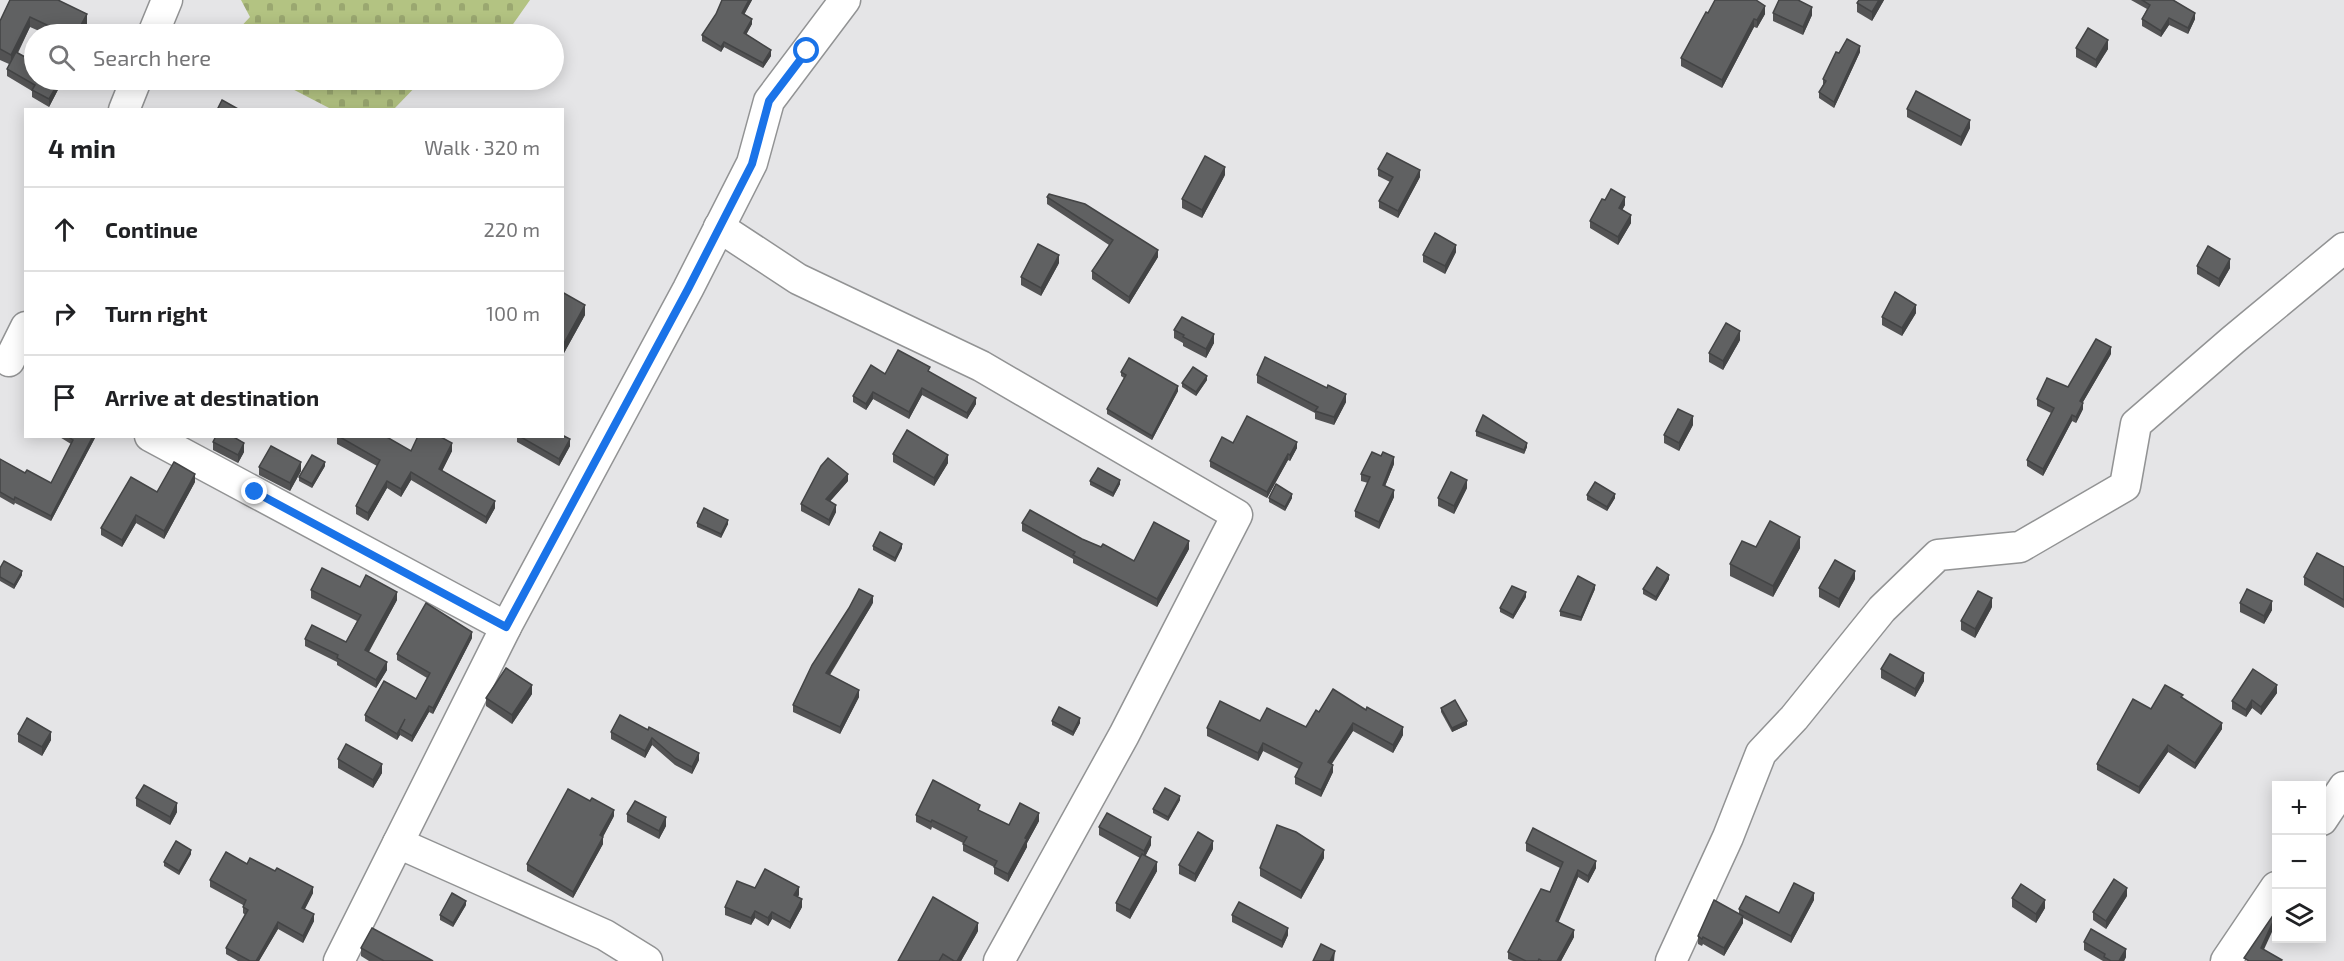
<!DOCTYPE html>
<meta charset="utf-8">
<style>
body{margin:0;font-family:"Exo 2",sans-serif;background:#f6f6f6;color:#202124}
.controls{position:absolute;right:18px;bottom:18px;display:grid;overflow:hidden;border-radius:0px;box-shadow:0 3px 15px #0003}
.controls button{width:54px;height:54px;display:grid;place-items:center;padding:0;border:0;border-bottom:2px solid #e0e0e0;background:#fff;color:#202124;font:30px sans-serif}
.stop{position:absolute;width:18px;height:18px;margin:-14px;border:4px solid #1a73e8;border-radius:50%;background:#fff}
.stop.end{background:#1a73e8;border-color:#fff;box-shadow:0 2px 6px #0008}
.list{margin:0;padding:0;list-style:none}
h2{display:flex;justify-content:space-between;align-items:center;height:78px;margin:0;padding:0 24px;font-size:26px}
h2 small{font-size:20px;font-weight:400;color:#757577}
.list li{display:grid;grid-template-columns:39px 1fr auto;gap:18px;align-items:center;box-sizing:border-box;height:84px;padding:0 24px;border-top:2px solid #e0e0e0}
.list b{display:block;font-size:22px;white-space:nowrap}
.list em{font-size:20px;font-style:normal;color:#757577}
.icon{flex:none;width:33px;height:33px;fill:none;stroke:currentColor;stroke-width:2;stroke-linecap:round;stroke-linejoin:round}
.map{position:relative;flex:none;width:2344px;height:961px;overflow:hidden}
.search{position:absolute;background:#fff;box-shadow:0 3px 15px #0003;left:24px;top:24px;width:540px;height:66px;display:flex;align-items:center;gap:15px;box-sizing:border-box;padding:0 21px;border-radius:33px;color:#757577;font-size:22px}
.panel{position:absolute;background:#fff;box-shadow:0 3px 15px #0003;left:24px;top:108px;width:540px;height:330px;border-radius:0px}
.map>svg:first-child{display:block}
.cemetery{fill:url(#cemetery-stones)}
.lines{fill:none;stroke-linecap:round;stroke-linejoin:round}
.minor-casing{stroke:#929394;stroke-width:33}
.minor{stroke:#fff;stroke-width:30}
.wall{fill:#535354}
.shaded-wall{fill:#434445}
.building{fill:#606162;stroke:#434445;stroke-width:1.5}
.route{stroke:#1a73e8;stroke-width:8}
</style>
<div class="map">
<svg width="2344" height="961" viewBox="0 0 2344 961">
<defs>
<pattern id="cemetery-stones" width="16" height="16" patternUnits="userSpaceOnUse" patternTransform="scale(1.5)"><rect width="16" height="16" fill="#b3c382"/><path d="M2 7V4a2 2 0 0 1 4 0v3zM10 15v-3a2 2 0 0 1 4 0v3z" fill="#9aa770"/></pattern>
</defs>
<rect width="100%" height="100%" fill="#e5e5e7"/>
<g class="cemetery">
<path d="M241 0H530L506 34H234L250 17Z"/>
<path d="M275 80H422L394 109H331Z"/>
</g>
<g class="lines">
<g class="minor-casing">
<g id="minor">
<path d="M153 34 167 0"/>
<path d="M124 110 136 80"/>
<path d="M719 227 798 279 981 366 1237 515 1124 735 999 961"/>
<path d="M9 361 26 327"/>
<path d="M150 436 506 627"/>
<path d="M2322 820 2344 787"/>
<path d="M398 843 605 935 647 961"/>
<path d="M339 961 506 627 688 289 752 163 769 101 845 0"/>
<path d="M1671 961 1728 837 1761 753 1794 718 1882 609 1938 555 2020 547 2125 486 2136 424 2233 340 2344 248"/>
<path d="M2226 961 2276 887"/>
</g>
</g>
<use href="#minor" class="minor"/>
</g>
<g class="wall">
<path d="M10 0 87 25 86 27 101 34H46L30 27 18 53 62 80V82L49 107 32 97V91L7 76V69L9 64 0 60V21Z"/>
<path d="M722 0H752L744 14 752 24 746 34 771 56 763 68 724 47 721 52 702 41V35L716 14Z"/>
<path d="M1859 0H1884L1872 21 1857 12V3Z"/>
<path d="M2131 0H2173L2195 19 2188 34 2169 25 2161 37 2142 26V19L2147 9Z"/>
<path d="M1708 13 1765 14 1757 28 1754 27 1722 88 1681 66V58Z"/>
<path d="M1773 13 1812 15 1803 35 1773 21Z"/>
<path d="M2076 48 2108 49 2096 68 2076 57Z"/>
<path d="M1860 52 1834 108 1819 98V92L1823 85V79L1839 53Z"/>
<path d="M109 80H118L116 83Z"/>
<path d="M1907 109 1970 128 1961 146 1907 117Z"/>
<path d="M1378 169 1420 177 1398 218 1379 208V201L1390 182 1378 176Z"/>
<path d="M1225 175 1202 218 1182 208V199Z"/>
<path d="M1047 197 1158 257 1129 304 1092 279V271L1109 245 1047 204Z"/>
<path d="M1605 200 1625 205 1622 210 1631 223 1618 245 1590 228V221Z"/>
<path d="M1456 252 1445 274 1423 262V255Z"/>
<path d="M1059 263 1041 296 1021 285V277Z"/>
<path d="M2197 266 2230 268 2219 287 2197 274Z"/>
<path d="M562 292 585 315 564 353 562 352Z"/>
<path d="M1916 313 1902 336 1882 325V317Z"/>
<path d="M1174 330 1214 343 1206 358 1183 346V343L1174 338Z"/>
<path d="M1740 340 1723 370 1709 362V353Z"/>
<path d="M2111 354 2083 402V409L2076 423 2072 421 2043 476 2027 466V460L2051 413 2037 406V399L2068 387Z"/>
<path d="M930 372 976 404 967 419 922 395 909 419 873 399 866 410 853 402V396L885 374Z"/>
<path d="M1121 372 1178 391 1152 440 1107 414V409L1124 378 1121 376Z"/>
<path d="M1257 375 1346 402 1334 425 1315 419V413L1257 383Z"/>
<path d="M1207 380 1196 396 1182 387V383Z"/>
<path d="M1693 425 1679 451 1664 443V435Z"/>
<path d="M1476 431 1527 447 1524 454 1476 436Z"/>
<path d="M58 436H96L51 521 15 503 14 505 0 497V459L25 473 51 483 71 444Z"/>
<path d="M337 436 411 451H452L442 471 495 508 486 524 411 480 401 497 387 488 368 521 356 514V506L377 466 337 444Z"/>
<path d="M517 436H562L570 446 559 466 517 442Z"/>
<path d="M213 442 244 452 238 463 213 450Z"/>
<path d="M1233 443 1297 448 1290 461 1288 460 1267 498 1210 467V461Z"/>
<path d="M893 454 948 463 934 486 893 462Z"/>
<path d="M1394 464 1385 486 1394 497 1379 529 1355 517V511L1368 483 1361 481V474Z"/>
<path d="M325 466 312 488 299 481V477Z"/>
<path d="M259 467 301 471 290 491 259 475Z"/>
<path d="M848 481 830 501 836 512 829 526 801 511V504Z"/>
<path d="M1090 481 1120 484 1113 497 1090 485Z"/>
<path d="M195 482 164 539 136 523 122 547 101 535V528L157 492Z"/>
<path d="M1467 488 1454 514 1438 506V498Z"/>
<path d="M1587 495 1615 498 1607 511 1587 500Z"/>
<path d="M1269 498H1292L1285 511 1269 502Z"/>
<path d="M697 523 728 524 721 538 697 527Z"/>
<path d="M1022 523 1082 539 1134 561 1189 549 1157 607 1073 563V559L1022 531Z"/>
<path d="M873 546 902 548 895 562 873 550Z"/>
<path d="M1756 547 1800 548 1773 597 1730 576V564Z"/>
<path d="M2344 567V608L2304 585V577Z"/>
<path d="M0 568 22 575 14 589 0 581Z"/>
<path d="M1669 579 1656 601 1643 594V589Z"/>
<path d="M1855 579 1839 608 1819 597V588Z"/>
<path d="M360 587 397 600 369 652 387 670 376 688 337 665V662L305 646V639L346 642 357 621 311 598V590Z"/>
<path d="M1595 589 1581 621 1560 616V611Z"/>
<path d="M1526 597 1513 619 1500 612V608Z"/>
<path d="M873 603 830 675 859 697 840 734 793 712V705Z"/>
<path d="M2240 603 2272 610 2264 624 2240 612Z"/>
<path d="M1992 607 1975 638 1961 630V621Z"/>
<path d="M472 638 433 714 429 712 412 742 400 735 397 740 365 721V715L416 699 427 678 397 660V654Z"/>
<path d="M1881 669 1924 681 1915 697 1881 678Z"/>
<path d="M2277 693 2261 715 2252 708 2246 717 2232 709V701Z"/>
<path d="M532 694 512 724 486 706V698Z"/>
<path d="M2183 698 2222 729 2195 769 2168 752 2139 794 2097 770V764L2151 709Z"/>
<path d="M1441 708 1467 725 1452 732 1441 712Z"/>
<path d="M1319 712 1403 735 1393 753 1353 731 1331 764 1333 772 1321 797 1295 784V777L1299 769 1263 751 1258 761 1207 736V728L1260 721 1306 727Z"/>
<path d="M1052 721 1080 723 1073 736 1052 725Z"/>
<path d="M648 730 699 760 692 774 675 765 652 745 645 758 611 739V732Z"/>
<path d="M18 734 51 740 42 756 18 742Z"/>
<path d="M338 759 382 773 373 788 338 768Z"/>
<path d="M136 798 177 812 170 825 136 806Z"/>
<path d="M1180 800 1168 821 1153 813V809Z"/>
<path d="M980 811 1009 825 1039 821 1027 843V847L1008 882 994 874V867L963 851V843L932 827 931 830 916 822V815Z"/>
<path d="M627 814 666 826 659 839 627 822Z"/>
<path d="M614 816 603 837V844L573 898 527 871V864Z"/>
<path d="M1099 827 1151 845 1145 856 1157 871 1130 919 1116 911V903L1140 858 1099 835Z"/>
<path d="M1526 843 1596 868 1588 883 1578 877 1558 922 1574 937 1561 961H1513L1508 959V952L1550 892 1560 868 1526 851Z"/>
<path d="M1213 849 1195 882 1179 874V865Z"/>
<path d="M191 854 179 875 164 866V862Z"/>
<path d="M1324 858 1301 899 1260 876V868Z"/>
<path d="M247 864 313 893 305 909 314 921 303 943 278 929 259 961H238L226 954V948L245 915 243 913V905L210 887V880Z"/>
<path d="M755 888 799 895 797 897 802 907 790 929 772 919 768 926 755 918 751 925 725 915V907Z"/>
<path d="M2127 896 2106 929 2093 920V912Z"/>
<path d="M2012 898 2045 908 2036 923 2012 907Z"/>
<path d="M1814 900 1791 943 1743 918V923L1724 956 1703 944 1702 946 1698 944V936L1739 914V909L1779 913Z"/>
<path d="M466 905 453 927 440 920V915Z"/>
<path d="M1232 915 1288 935 1282 948 1232 922Z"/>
<path d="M978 931 961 961H898Z"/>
<path d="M2084 942 2126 957 2124 961H2103L2084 950Z"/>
<path d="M361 948 433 961H369L361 956Z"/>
</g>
<g class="shaded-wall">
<path d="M749 0H752L742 19V13Z"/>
<path d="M1879 0H1884L1872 21V12Z"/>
<path d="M1765 6V14L1757 28V20Z"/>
<path d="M1812 7V15L1803 35V27Z"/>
<path d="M2195 13V19L2188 34V28Z"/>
<path d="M87 14V25L81 34V25Z"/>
<path d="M30 17V27L11 65V55Z"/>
<path d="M2169 18V25L2161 37V31Z"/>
<path d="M752 19V24L744 39V33Z"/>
<path d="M1754 19V27L1722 88V80Z"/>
<path d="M2108 40V49L2096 68V60Z"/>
<path d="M724 42V47L721 52V47Z"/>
<path d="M1860 46V52L1834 108V102Z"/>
<path d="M771 50V56L763 68V63Z"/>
<path d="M60 80H62V82L49 107V99Z"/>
<path d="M1970 120V128L1961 146V137Z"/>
<path d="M1225 167V175L1202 218V210Z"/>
<path d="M1420 170V177L1398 218V211Z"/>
<path d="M1625 197V205L1619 216V208Z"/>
<path d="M1631 215V223L1618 245V237Z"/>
<path d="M1456 245V252L1445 274V266Z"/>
<path d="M1158 250V257L1129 304V297Z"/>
<path d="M1059 255V263L1041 296V288Z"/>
<path d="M2230 259V268L2219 287V279Z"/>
<path d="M585 305V315L564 353V343Z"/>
<path d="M1916 305V313L1902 336V328Z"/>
<path d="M1740 331V340L1723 370V361Z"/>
<path d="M1214 334V343L1206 358V349Z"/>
<path d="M2111 347V354L2080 407V401Z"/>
<path d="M1207 376V380L1196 396V392Z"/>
<path d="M1178 386V391L1152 440V436Z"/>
<path d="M922 388V395L909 419V412Z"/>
<path d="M873 392V399L866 410V404Z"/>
<path d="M1346 394V402L1334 425V417Z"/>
<path d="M976 398V404L967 419V413Z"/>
<path d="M2083 403V409L2076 423V417Z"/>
<path d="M2072 415V421L2043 476V469Z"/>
<path d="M1693 416V425L1679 451V443Z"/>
<path d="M93 436H96L51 521V516Z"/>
<path d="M570 439V446L559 466V459Z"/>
<path d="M1297 442V448L1290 461V455Z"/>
<path d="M244 443V452L238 463V455Z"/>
<path d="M452 443V451L439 477V469Z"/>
<path d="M1527 443V447L1524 454V450Z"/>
<path d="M1288 454V460L1267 498V492Z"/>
<path d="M948 455V463L934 486V478Z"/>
<path d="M1394 457V464L1383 491V485Z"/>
<path d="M301 462V471L290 491V483Z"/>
<path d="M325 462V466L312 488V484Z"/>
<path d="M411 472V480L401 497V489Z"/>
<path d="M195 474V482L164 539V531Z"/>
<path d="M848 474V481L826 506V499Z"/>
<path d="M1120 480V484L1113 497V493Z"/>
<path d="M1467 480V488L1454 514V506Z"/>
<path d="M387 481V488L368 521V513Z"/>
<path d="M1394 490V497L1379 529V522Z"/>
<path d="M1292 494V498L1285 511V507Z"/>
<path d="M1615 494V498L1607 511V507Z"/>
<path d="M495 501V508L486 524V517Z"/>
<path d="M836 505V512L829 526V520Z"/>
<path d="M136 515V523L122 547V540Z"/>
<path d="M728 520V524L721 538V534Z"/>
<path d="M1800 537V548L1773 597V586Z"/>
<path d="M1189 541V549L1157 607V599Z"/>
<path d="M902 544V548L895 562V558Z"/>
<path d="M22 571V575L14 589V585Z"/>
<path d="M1855 571V579L1839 608V599Z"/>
<path d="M1669 575V579L1656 601V597Z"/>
<path d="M1595 585V589L1581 621V617Z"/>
<path d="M397 592V600L365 658V650Z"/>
<path d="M1526 592V597L1513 619V615Z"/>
<path d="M873 596V603L826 680V673Z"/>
<path d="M1992 598V607L1975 638V629Z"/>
<path d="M2272 601V610L2264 624V616Z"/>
<path d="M472 632V638L433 714V708Z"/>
<path d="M387 662V670L376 688V680Z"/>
<path d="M1924 673V681L1915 697V689Z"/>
<path d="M532 685V694L512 724V715Z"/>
<path d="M2277 685V693L2261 715V707Z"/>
<path d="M859 690V697L840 734V727Z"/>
<path d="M2252 700V708L2246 717V710Z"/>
<path d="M429 706V712L412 742V736Z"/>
<path d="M1080 718V723L1073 736V732Z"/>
<path d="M405 719 400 729V735L397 740V734Z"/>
<path d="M1467 721V725L1452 732V728Z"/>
<path d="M1353 723V731L1328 770V762Z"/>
<path d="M2222 723V729L2195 769V763Z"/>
<path d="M1403 727V735L1393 753V745Z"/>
<path d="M51 732V740L42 756V747Z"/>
<path d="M652 738V745L645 758V751Z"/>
<path d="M1263 743V751L1258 761V753Z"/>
<path d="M2168 745V752L2139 794V787Z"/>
<path d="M699 753V760L692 774V767Z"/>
<path d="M382 764V773L373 788V780Z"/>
<path d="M1333 765V772L1321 797V790Z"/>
<path d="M1180 796V800L1168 821V817Z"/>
<path d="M177 803V812L170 825V817Z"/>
<path d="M614 810V816L600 842V835Z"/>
<path d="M1039 813V821L1027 843V847L1008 882V874L1025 838Z"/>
<path d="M666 817V826L659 839V831Z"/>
<path d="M603 837V844L573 898V892Z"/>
<path d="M1151 837V845L1144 859V851Z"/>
<path d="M1213 841V849L1195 882V874Z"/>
<path d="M191 850V854L179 875V871Z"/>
<path d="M1324 850V858L1301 899V891Z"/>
<path d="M1596 861V868L1588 883V876Z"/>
<path d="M1157 862V871L1130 919V910Z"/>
<path d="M1578 870V877L1556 928V921Z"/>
<path d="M313 887V893L302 914V908Z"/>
<path d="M799 887V895L794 903V895Z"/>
<path d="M2127 888V896L2106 929V921Z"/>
<path d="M1814 893V900L1791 943V936Z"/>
<path d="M802 899V907L790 929V922Z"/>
<path d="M2045 900V908L2036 923V914Z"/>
<path d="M466 901V905L453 927V923Z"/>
<path d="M755 911V918L751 925V918Z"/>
<path d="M772 912V919L768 926V918Z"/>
<path d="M2277 913V921L2261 956V948Z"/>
<path d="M314 914V921L303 943V936Z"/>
<path d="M1743 916V923L1724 956V948Z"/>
<path d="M278 922V929L259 961H256Z"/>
<path d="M978 923V931L961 961H957Z"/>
<path d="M1288 928V935L1282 948V941Z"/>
<path d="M1574 930V937L1561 961H1557Z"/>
<path d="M2126 949V957L2124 961H2119Z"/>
<path d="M1335 951 1334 961H1330Z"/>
</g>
<g class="building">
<path d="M10 0H58L87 14 81 25 101 34H66L30 17 11 55 0 49V21Z"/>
<path d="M722 0H749L742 13 752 19 744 33 771 50 763 63 724 42 721 47 702 35 716 14Z"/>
<path d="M1715 0H1756L1765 6 1757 20 1754 19 1722 80 1681 58 1706 12 1708 13Z"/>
<path d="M1779 0H1798L1812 7 1803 27 1773 13Z"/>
<path d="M1859 0H1879L1872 12 1857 3Z"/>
<path d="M2142 0H2173L2195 13 2188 28 2169 18 2161 31 2142 19 2150 5Z"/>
<path d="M2088 28 2108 40 2096 60 2076 48Z"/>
<path d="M1847 39 1860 46 1834 102 1819 92 1826 81 1823 79 1836 52 1839 53Z"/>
<path d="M16 52 34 62V80H60L49 99 32 90 35 85 7 69Z"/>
<path d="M1916 91 1970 120 1961 137 1907 109Z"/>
<path d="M222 100 240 110H217Z"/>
<path d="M1387 153 1420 170 1398 211 1379 201 1393 177 1378 169Z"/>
<path d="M1205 156 1225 167 1202 210 1182 199Z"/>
<path d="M1611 189 1625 197 1619 208 1631 215 1618 237 1590 221 1602 199 1605 200Z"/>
<path d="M1049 194 1085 204 1158 250 1129 297 1092 271 1113 240 1047 197Z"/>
<path d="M1435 233 1456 245 1445 266 1423 255Z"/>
<path d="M1038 244 1059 255 1041 288 1021 277Z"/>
<path d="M2208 246 2230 259 2219 279 2197 266Z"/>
<path d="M562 292 585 305 564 343 562 342Z"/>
<path d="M1895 292 1916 305 1902 328 1882 317Z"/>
<path d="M1182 317 1214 334 1206 349 1183 337 1184 335 1174 330Z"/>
<path d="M1726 323 1740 331 1723 361 1709 353Z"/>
<path d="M2096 339 2111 347 2080 401 2083 403 2076 417 2072 415 2043 469 2027 460 2054 408 2037 399 2047 378 2068 387Z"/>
<path d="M898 350 930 367 928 371 976 398 967 413 922 388 909 412 873 392 866 404 853 396 871 365 885 374Z"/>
<path d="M1265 357 1327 388 1328 385 1346 394 1334 417 1315 411 1318 407 1257 375Z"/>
<path d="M1129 358 1178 386 1152 436 1107 409 1126 375 1121 372Z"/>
<path d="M1193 367 1207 376 1196 392 1182 383Z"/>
<path d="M1678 409 1693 416 1679 443 1664 435Z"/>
<path d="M1483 415 1527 443 1524 450 1476 431Z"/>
<path d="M1247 416 1297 442 1290 455 1288 454 1267 492 1210 461 1222 437 1233 443Z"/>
<path d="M907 430 948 455 934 478 893 454Z"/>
<path d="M562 435 570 439 559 459 519 436H562Z"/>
<path d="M67 436H93L51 516 15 497 14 500 0 492V459L25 473 27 470 51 483 73 440Z"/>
<path d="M216 436H232L244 443 238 455 213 442Z"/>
<path d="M338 436H385L411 451 418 436H439L452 443 439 469 495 501 486 517 411 472 401 489 387 481 368 513 356 506 380 460Z"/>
<path d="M271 446 301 462 290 483 259 467Z"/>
<path d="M1372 452 1381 456 1383 452 1394 457 1383 485 1394 490 1379 522 1355 511 1370 477 1361 474Z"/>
<path d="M312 455 325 462 312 484 299 477Z"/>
<path d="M828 458 848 474 826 499 836 505 829 520 801 504 821 466Z"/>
<path d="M174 462 195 474 164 531 136 515 122 540 101 528 131 477 157 492Z"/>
<path d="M1098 468 1120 480 1113 493 1090 481Z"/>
<path d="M1451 472 1467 480 1454 506 1438 498Z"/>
<path d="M1595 482 1615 494 1607 507 1587 495Z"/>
<path d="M1276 484 1292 494 1285 507 1269 498Z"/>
<path d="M704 508 728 520 721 534 697 523Z"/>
<path d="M1030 510 1082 539 1101 547 1103 544 1134 561 1154 522 1189 541 1157 599 1073 555 1075 552 1022 523Z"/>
<path d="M1770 521 1800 537 1773 586 1730 564 1742 541 1756 547Z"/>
<path d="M880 532 902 544 895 558 873 546Z"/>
<path d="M2317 553 2344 567V600L2304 577Z"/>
<path d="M1835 560 1855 571 1839 599 1819 588Z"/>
<path d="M4 561 22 571 14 585 0 577V568Z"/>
<path d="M1657 567 1669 575 1656 597 1643 589Z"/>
<path d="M322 568 360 587 366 575 397 592 365 650 387 662 376 680 337 658 338 655 305 639 312 625 346 642 361 615 311 590Z"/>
<path d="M1578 576 1595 585 1581 617 1560 611Z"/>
<path d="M1512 586 1526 592 1513 615 1500 608Z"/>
<path d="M859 589 873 596 826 673 859 690 840 727 793 705 812 665 849 608Z"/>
<path d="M2247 589 2272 601 2264 616 2240 603Z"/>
<path d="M1978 591 1992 598 1975 629 1961 621Z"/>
<path d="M426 603 472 632 433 708 429 706 412 736 400 729 405 719 397 734 365 715 384 681 416 699 430 673 397 654Z"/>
<path d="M1890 654 1924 673 1915 689 1881 669Z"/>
<path d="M506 668 532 685 512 715 486 698Z"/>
<path d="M2253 669 2277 685 2261 707 2252 700 2246 710 2232 701Z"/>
<path d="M2165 685 2183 695 2181 697 2222 723 2195 763 2168 745 2139 787 2097 764 2133 699 2151 709Z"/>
<path d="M1333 689 1366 710 1367 707 1403 727 1393 745 1353 723 1328 762 1333 765 1321 790 1295 777 1302 763 1263 743 1258 753 1207 728 1220 701 1260 721 1267 708 1306 727 1316 710 1319 712Z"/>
<path d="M1455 700 1467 721 1452 728 1441 708Z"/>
<path d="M1059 707 1080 718 1073 732 1052 721Z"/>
<path d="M620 715 648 730 649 727 699 753 692 767 675 758 652 738 645 751 611 732Z"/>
<path d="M27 718 51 732 42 747 18 734Z"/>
<path d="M346 744 382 764 373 780 338 759Z"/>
<path d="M933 780 980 805 978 810 1009 825 1020 803 1039 813 1025 838 1027 839 1008 874 994 867 997 861 963 844 967 837 932 820 931 822 916 815Z"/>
<path d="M144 785 177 803 170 817 136 798Z"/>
<path d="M1165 788 1180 796 1168 817 1153 809Z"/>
<path d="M568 789 590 801 592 798 614 810 600 835 603 837 573 892 527 864Z"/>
<path d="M635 801 666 817 659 831 627 814Z"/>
<path d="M1107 813 1151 837 1144 851 1099 827Z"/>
<path d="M1277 825 1296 832 1324 850 1301 891 1260 868Z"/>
<path d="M1533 828 1596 861 1588 876 1578 870 1556 921 1574 930 1557 961H1542L1539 959 1538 961H1526L1508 952 1541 889 1550 892 1563 862 1526 843Z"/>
<path d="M1198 832 1213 841 1195 874 1179 865Z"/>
<path d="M176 841 191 850 179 871 164 862Z"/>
<path d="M226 852 247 864 250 858 275 871 277 868 313 887 302 908 314 914 303 936 278 922 256 961H250L226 948 248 910 243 907 246 900 210 880Z"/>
<path d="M1142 854 1157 862 1130 910 1116 903Z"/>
<path d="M765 869 799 887 794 895 802 899 790 922 772 912 768 918 755 911 751 918 725 907 737 881 755 888Z"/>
<path d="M2114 879 2127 888 2106 921 2093 912Z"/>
<path d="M1794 883 1814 893 1791 936 1739 909 1746 896 1779 913Z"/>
<path d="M2021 884 2045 900 2036 914 2012 898Z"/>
<path d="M452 893 466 901 453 923 440 915Z"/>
<path d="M933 897 978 923 957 961H954L943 954 939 961H898Z"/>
<path d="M1714 900 1743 916 1724 948 1703 937 1702 939 1698 936Z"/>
<path d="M1239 902 1288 928 1282 941 1232 915Z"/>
<path d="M2277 911V913L2261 948 2282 960 2281 961H2249L2244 958 2276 911Z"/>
<path d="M372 928 433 961H384L361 948Z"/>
<path d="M2091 929 2126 949 2119 961H2111L2104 957 2105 954 2084 942Z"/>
<path d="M1321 944 1335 951 1330 961H1313Z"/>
</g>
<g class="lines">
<path class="route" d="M255 492 506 627 688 289 752 164 769 101 807 51"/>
</g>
</svg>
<div class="controls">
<button>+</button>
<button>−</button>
<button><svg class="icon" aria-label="layers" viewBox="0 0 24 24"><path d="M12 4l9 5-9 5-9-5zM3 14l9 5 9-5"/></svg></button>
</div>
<div class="stop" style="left:807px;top:51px"></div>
<div class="stop end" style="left:255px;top:492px"></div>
<div class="search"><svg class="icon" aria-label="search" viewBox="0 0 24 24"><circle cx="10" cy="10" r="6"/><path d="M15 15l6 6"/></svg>Search here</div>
<section class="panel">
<h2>4 min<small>Walk · 320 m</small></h2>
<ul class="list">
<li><svg class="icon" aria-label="ahead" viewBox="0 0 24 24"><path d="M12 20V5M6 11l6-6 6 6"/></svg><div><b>Continue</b></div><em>220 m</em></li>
<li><svg class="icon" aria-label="right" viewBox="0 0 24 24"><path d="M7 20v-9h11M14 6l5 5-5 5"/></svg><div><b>Turn right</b></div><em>100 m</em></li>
<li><svg class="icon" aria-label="arrive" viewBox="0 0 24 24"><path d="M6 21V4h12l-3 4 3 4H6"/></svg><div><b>Arrive at destination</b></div></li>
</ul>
</section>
</div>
